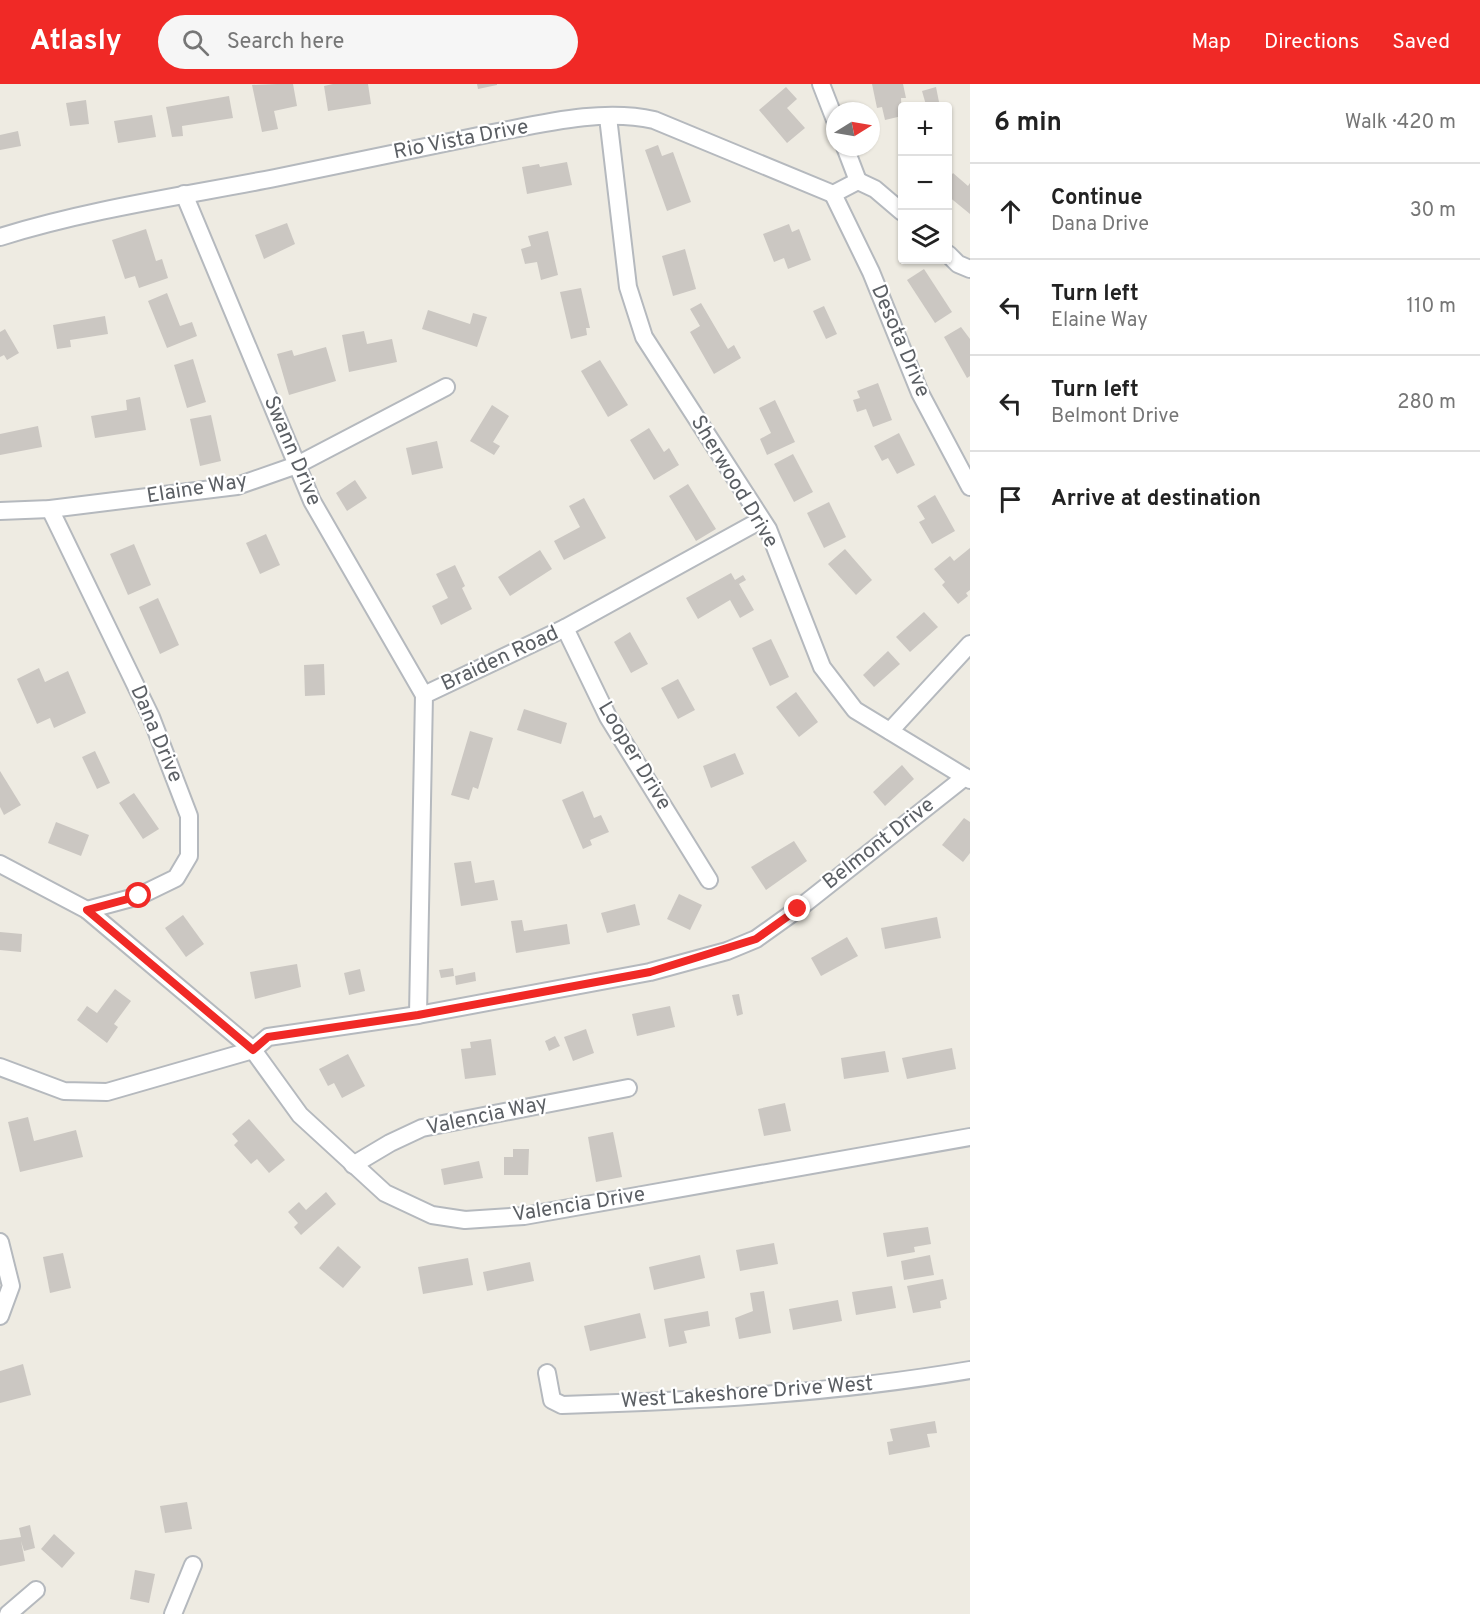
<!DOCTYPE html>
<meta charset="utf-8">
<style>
body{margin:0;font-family:Overpass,sans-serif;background:#f6f6f6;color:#222}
.controls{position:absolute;right:18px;top:18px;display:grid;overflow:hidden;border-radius:6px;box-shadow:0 2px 4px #0004}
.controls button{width:54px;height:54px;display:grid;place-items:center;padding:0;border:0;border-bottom:2px solid #e0e0e0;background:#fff;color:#222;font:30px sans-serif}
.compass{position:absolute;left:826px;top:18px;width:54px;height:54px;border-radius:50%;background:#fff;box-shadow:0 2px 4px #0004;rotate:79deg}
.stop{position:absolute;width:18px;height:18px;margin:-14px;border:4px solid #f02926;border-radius:50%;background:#fff}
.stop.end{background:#f02926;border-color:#fff;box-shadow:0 2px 6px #0008}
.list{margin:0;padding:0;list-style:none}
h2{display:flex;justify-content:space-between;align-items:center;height:78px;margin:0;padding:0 24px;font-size:26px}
h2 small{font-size:20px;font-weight:400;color:#767676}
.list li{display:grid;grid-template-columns:39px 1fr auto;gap:18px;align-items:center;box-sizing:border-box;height:96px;padding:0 24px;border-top:2px solid #e0e0e0}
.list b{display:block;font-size:22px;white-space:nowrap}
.list p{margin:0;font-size:20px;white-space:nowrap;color:#767676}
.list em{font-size:20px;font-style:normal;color:#767676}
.icon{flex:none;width:33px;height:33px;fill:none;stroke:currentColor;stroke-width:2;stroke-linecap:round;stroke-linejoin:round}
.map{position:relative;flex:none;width:970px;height:1530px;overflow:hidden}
header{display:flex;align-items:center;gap:36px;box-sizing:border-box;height:84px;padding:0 30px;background:#f02926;color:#fff}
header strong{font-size:28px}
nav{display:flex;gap:33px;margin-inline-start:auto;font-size:21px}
.search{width:420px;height:54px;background:#f6f6f6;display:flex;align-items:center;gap:15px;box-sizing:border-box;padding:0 21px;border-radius:33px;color:#767676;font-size:22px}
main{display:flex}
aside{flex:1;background:#fff}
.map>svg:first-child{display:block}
.building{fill:#cbc7c2}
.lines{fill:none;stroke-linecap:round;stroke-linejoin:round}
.minor-casing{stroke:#b5b9be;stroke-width:20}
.minor{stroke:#fff;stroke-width:16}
.route{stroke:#f02926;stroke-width:8}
.labels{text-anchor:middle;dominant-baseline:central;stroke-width:4.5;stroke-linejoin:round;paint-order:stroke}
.street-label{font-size:21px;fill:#5b5f64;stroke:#fff}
</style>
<header>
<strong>Atlasly</strong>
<div class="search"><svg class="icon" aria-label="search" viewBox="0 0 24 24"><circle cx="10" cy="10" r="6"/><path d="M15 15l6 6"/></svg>Search here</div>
<nav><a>Map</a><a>Directions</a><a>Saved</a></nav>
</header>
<main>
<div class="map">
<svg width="970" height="1530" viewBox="0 0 970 1530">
<rect width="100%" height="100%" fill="#eeebe2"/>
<g class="building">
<path d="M277 0H293L297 22 274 27 278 45 262 48 252 1Z"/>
<path d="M333 0H368L371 20 328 27 324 2Z"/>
<path d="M477 0H497V1L478 5Z"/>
<path d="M872 0H903L906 14H901L902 32 885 36 882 23 877 24Z"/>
<path d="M786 3 797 15 787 24 805 44 787 59 759 26Z"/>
<path d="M936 3 939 18 926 21 922 7Z"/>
<path d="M229 12 233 34 182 42 183 52 172 53 166 23Z"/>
<path d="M86 16 89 40 70 42 66 19Z"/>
<path d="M152 31 156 53 118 59 114 37Z"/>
<path d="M18 47 21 62 0 66V51Z"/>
<path d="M658 61 662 72 673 68 691 118 667 127 645 66Z"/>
<path d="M567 78 572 101 527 110 522 83 539 80 540 83Z"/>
<path d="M953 89 968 102 970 99V130L948 112V96Z"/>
<path d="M287 139 295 160 264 175 255 151Z"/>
<path d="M789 140 792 148 799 145 811 176 788 185 784 174 774 178 763 150Z"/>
<path d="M146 145 156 177 162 175 168 194 139 204 135 192 125 195 112 156Z"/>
<path d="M548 147 558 191 541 196 537 178 525 180 521 165 531 162 528 152Z"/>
<path d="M685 165 696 205 673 212 662 172Z"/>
<path d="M924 185 952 228 935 239 907 196Z"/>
<path d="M581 204 590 244H586L587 251 571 255 560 208Z"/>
<path d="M167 209 180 242 192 238 197 252 167 264 148 217Z"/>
<path d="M701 219 728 265 734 261 741 274 714 290 690 248 700 242 690 225Z"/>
<path d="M824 222 837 250 826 255 813 227Z"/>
<path d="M428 226 470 240 473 229 487 233 477 263 422 245Z"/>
<path d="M105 232 108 250 70 256 71 263 57 265 53 241Z"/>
<path d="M961 243 970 255V292L967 294 944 253Z"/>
<path d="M5 245 19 269 7 276 4 271 0 273V248Z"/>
<path d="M364 247 367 260 392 255 397 278 349 288 342 251Z"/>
<path d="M326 263 336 297 289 311 277 270 292 266 294 272Z"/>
<path d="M193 275 206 318 187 324 174 281Z"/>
<path d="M600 276 628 321 608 333 581 287Z"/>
<path d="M878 299 892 336 873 343 866 325 857 328 853 316 860 314 857 307Z"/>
<path d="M140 313 146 346 95 354 91 332 127 326 126 316Z"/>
<path d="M775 316 795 358 767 371 760 355 771 349 759 324Z"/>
<path d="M492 321 509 332 493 358 500 362 494 371 470 357Z"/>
<path d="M211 331 221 377 200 382 190 335Z"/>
<path d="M38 342 42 363 0 371V350Z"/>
<path d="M649 344 664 368 669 364 679 381 654 396 630 356Z"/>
<path d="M899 349 915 381 897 390 888 374 882 377 874 362Z"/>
<path d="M437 357 443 384 412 391 406 364Z"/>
<path d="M793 370 813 408 794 418 774 380Z"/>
<path d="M355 396 367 414 347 427 336 409Z"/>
<path d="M688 400 716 445 696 457 669 412Z"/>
<path d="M935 411 955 447 932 460 919 438 925 435 917 422Z"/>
<path d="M584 414 606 454 564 476 554 457 580 443 569 422Z"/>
<path d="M829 418 846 453 824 464 807 429Z"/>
<path d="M266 450 280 481 260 490 246 459Z"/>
<path d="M134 460 151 501 128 511 110 470Z"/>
<path d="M970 464V506L966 509 968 512 958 520 942 501 945 498 934 485 950 472 954 477Z"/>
<path d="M845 465 872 496 856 511 828 480Z"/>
<path d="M540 466 552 485 510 512 498 493Z"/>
<path d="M455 481 465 502 462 504 472 525 441 541 432 522 448 514 436 490Z"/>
<path d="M731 489 735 496 743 491 746 496 739 500 754 526 740 534 730 516 698 535 686 514Z"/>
<path d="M158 514 179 561 160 570 139 523Z"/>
<path d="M924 528 938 543 910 568 896 553Z"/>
<path d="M630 548 648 580 631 589 614 558Z"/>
<path d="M771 555 789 593 770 602 752 564Z"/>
<path d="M888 567 900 580 874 603 863 591Z"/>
<path d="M324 580 325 611 305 612 304 581Z"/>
<path d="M39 584 45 598 68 587 86 629 54 644 50 634 37 640 17 595Z"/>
<path d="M678 595 695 626 678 635 661 604Z"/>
<path d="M796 608 818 638 799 653 776 623Z"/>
<path d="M524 625 567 639 561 660 517 646Z"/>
<path d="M470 647 493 654 478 705 473 703 469 716 451 711Z"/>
<path d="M95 667 110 699 97 705 82 673Z"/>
<path d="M735 669 744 690 711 704 703 682Z"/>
<path d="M902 681 914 695 885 722 873 708Z"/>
<path d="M0 687 21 721 4 731 0 723Z"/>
<path d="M583 707 594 734 601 731 609 748 590 756 592 761 583 765 562 716Z"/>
<path d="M134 709 159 745 143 755 119 719Z"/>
<path d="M964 734 970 738V769L963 778 942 761Z"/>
<path d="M56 738 89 751 81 772 48 759Z"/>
<path d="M794 757 807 777 766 806 751 783Z"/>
<path d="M471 777 475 799 494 796 498 816 461 822 454 779Z"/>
<path d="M679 810 702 821 690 846 667 835Z"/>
<path d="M635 820 640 841 607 849 601 829Z"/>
<path d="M183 831 204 860 186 873 165 844Z"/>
<path d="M937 833 941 854 885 865 881 844Z"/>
<path d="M522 836 524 847 567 840 570 860 516 869 511 837Z"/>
<path d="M0 848 22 850 21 868 0 866Z"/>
<path d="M847 853 858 872 821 892 811 874Z"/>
<path d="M297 880 301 903 255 915 250 888Z"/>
<path d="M453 884 454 892 441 894 439 886Z"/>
<path d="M360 885 365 907 349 911 344 889Z"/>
<path d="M475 888 476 897 456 901 455 892Z"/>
<path d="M115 905 131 917 114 940 118 943 107 959 77 936 87 922 97 929Z"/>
<path d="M739 910 743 930 737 932 732 911Z"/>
<path d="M670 922 675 943 637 952 632 930Z"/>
<path d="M586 945 594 969 573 977 564 953Z"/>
<path d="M555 952 560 962 549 967 545 957Z"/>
<path d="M491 955 496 991 465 995 461 965 471 964 470 958Z"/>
<path d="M952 964 956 985 907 995 902 974Z"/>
<path d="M885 967 889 988 844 995 841 974Z"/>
<path d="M348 970 365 1002 342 1014 334 999 328 1002 319 985Z"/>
<path d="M785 1019 791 1047 764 1052 758 1025Z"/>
<path d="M28 1033 34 1057 76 1046 83 1073 20 1088 8 1038Z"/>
<path d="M249 1035 285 1076 269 1089 257 1075 251 1080 234 1061 238 1057 232 1050Z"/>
<path d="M613 1048 622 1093 596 1098 588 1053Z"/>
<path d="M513 1065H529L528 1091H504V1073H513Z"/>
<path d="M479 1077 483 1094 444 1101 441 1085Z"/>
<path d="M326 1108 336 1120 301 1151 294 1143 298 1139 288 1128 299 1118 306 1126Z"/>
<path d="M928 1143 931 1160 914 1163 915 1168 887 1173 883 1149Z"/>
<path d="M774 1159 778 1180 740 1187 736 1166Z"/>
<path d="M338 1162 361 1183 343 1204 319 1184Z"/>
<path d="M63 1169 71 1204 50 1209 43 1173Z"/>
<path d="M700 1171 705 1194 654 1206 649 1183Z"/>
<path d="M930 1171 934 1191 904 1196 901 1177Z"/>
<path d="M468 1174 473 1201 423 1210 418 1183Z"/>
<path d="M530 1178 534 1197 487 1207 483 1188Z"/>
<path d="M943 1195 947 1215 940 1217 941 1224 913 1229 907 1202Z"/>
<path d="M892 1202 896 1224 856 1231 852 1208Z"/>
<path d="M764 1207 771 1249 739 1255 735 1234 753 1227 750 1209Z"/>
<path d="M838 1216 842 1237 793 1246 789 1225Z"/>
<path d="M708 1227 710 1242 684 1247 687 1259 669 1263 664 1235Z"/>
<path d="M640 1229 646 1254 590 1267 584 1242Z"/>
<path d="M23 1280 31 1311 0 1319V1287Z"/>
<path d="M935 1337 937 1349 927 1350 930 1363 889 1371 887 1358 893 1357 890 1345Z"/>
<path d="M187 1418 192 1445 165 1449 160 1422Z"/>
<path d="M30 1441 35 1464 24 1467 21 1457 25 1477 0 1482V1456L21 1453 19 1444Z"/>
<path d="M54 1450 75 1469 62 1484 41 1465Z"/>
<path d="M135 1486 155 1490 149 1519 130 1515Z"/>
</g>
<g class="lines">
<g class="minor-casing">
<g id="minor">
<path d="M821 0 835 36"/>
<path d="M608 33 628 203 644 253 768 445 822 583 855 626 970 696"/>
<path d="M845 63 858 97"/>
<path d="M184 110 312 417 424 611"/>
<path d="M833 110 871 188 920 309 970 403"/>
<path d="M0 153C90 125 183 112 275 94 346 80 417 64 488 50 541 40 601 24 654 36L833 110 858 97 875 105 902 128"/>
<path d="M948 170 958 180 970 185"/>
<path d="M50 425 151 633 189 732V772L176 794 139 812 87 826"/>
<path d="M0 427 50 425 237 402 297 381 446 303"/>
<path d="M565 544 608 633 709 796"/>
<path d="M890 647 970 560"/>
<path d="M0 780 87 826 253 966 300 1031 385 1109 432 1131 465 1136 524 1132 970 1053"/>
<path d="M418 931 424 611 565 544 761 436"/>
<path d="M0 983 64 1007 107 1008 253 966 268 953 418 931 650 888 727 867 756 855 798 825 965 693"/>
<path d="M353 1081 390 1059 422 1044 628 1004"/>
<path d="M0 1158 11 1202 0 1232"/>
<path d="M547 1289 552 1316 562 1321C699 1317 835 1309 970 1286"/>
<path d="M8 1530 36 1506"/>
<path d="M173 1530 193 1481"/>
</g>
</g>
<use href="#minor" class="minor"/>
</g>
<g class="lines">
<path class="route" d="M139 812 87 826 253 966 268 953 418 931 650 888 756 855 798 825"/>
</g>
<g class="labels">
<g class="street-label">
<text transform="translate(461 56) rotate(-11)">Rio Vista Drive</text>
<text transform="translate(900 257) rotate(67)">Desota Drive</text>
<text transform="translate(292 367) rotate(67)">Swann Drive</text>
<text transform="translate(734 398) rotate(59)">Sherwood Drive</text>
<text transform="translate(197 405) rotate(-9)">Elaine Way</text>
<text transform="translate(500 575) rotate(-25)">Braiden Road</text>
<text transform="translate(156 650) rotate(67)">Dana Drive</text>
<text transform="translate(634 672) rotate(59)">Looper Drive</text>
<text transform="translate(879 760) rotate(-38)">Belmont Drive</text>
<text transform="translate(487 1032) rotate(-12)">Valencia Way</text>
<text transform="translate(579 1121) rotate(-9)">Valencia Drive</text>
<text transform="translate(747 1309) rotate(-4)">West Lakeshore Drive West</text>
</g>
</g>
</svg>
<div class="controls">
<button>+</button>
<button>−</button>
<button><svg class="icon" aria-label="layers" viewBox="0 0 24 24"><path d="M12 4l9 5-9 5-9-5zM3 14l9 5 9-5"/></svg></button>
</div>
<svg class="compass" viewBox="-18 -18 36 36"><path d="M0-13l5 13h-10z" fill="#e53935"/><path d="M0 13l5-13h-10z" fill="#767676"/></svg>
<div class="stop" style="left:139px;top:812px"></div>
<div class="stop end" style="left:798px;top:825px"></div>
</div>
<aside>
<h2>6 min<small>Walk · 420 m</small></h2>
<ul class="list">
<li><svg class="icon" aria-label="ahead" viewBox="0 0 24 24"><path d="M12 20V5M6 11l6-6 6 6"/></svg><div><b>Continue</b><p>Dana Drive</p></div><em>30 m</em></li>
<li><svg class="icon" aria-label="left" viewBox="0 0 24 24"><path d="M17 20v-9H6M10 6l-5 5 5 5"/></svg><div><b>Turn left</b><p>Elaine Way</p></div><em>110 m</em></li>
<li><svg class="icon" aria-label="left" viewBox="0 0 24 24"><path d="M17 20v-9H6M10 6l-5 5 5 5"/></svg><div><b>Turn left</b><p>Belmont Drive</p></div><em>280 m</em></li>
<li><svg class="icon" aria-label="arrive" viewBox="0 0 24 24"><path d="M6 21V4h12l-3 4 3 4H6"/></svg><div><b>Arrive at destination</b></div></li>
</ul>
</aside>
</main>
